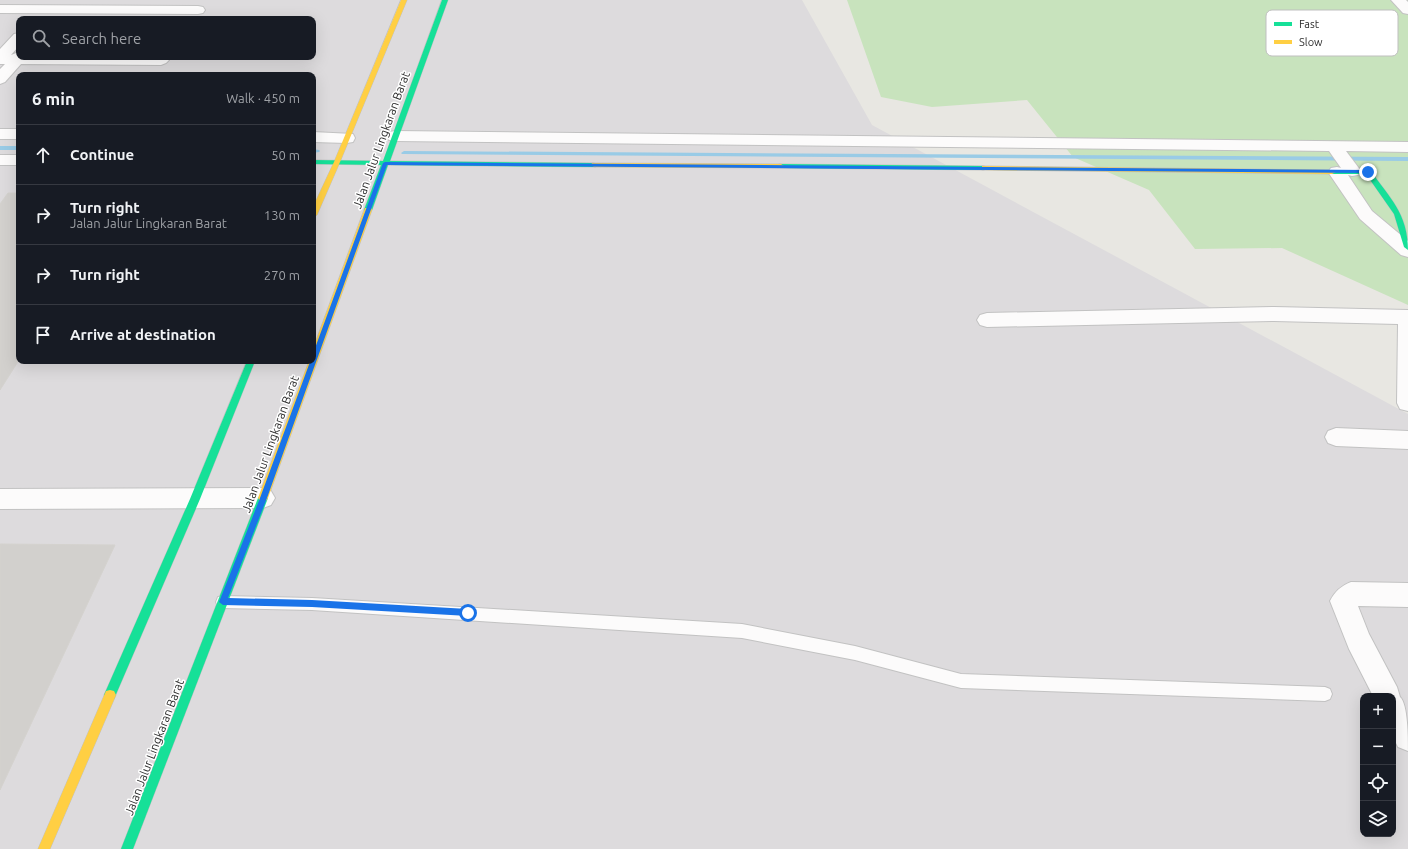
<!DOCTYPE html>
<meta charset="utf-8">
<style>
body{margin:0;font-family:Ubuntu,sans-serif;background:#242831;color:#f1f3f6}
.controls{position:absolute;right:12px;bottom:12px;display:grid;overflow:hidden;border-radius:8px;box-shadow:0 4px 16px #0002}
.controls button{width:36px;height:36px;display:grid;place-items:center;padding:0;border:0;border-bottom:1px solid #363941;background:#171b24;color:#f1f3f6;font:20px sans-serif}
.stop{position:absolute;width:12px;height:12px;margin:-9px;border:3px solid #1a73e8;border-radius:50%;background:#fff}
.stop.end{background:#1a73e8;border-color:#fff;box-shadow:0 1px 4px #0008}
.list{margin:0;padding:0;list-style:none}
h2{display:flex;justify-content:space-between;align-items:center;height:52px;margin:0;padding:0 16px;font-size:17px}
h2 small{font-size:13px;font-weight:400;color:#9ea1a6}
.list li{display:grid;grid-template-columns:26px 1fr auto;gap:12px;align-items:center;box-sizing:border-box;height:60px;padding:0 16px;border-top:1px solid #363941}
.list b{display:block;font-size:15px;white-space:nowrap}
.list p{margin:0;font-size:13px;white-space:nowrap;color:#9ea1a6}
.list em{font-size:13px;font-style:normal;color:#9ea1a6}
.icon{flex:none;width:22px;height:22px;fill:none;stroke:currentColor;stroke-width:2;stroke-linecap:round;stroke-linejoin:round}
.map{position:relative;flex:none;width:1408px;height:849px;overflow:hidden}
.search{position:absolute;background:#171b24;box-shadow:0 4px 16px #0002;left:16px;top:16px;width:300px;height:44px;display:flex;align-items:center;gap:10px;box-sizing:border-box;padding:0 14px;border-radius:8px;color:#9ea1a6;font-size:15px}
.panel{position:absolute;background:#171b24;box-shadow:0 4px 16px #0002;left:16px;top:72px;width:300px;height:292px;border-radius:8px}
.map>svg:first-child{display:block}
.industrial{fill:#dddbdd;fill-rule:evenodd}
.green{fill:#c8e3bd}
.lines{fill:none;stroke-linecap:round;stroke-linejoin:round}
.stream{fill:#99cbe6;fill-rule:evenodd}
.building{fill:#d2d0cd;stroke:#d4d2ce}
.lane-casing{stroke:#c2c2c2;stroke-width:2}
.street-casing{stroke:#c2c2c2;stroke-width:2}
.fast-casing{stroke:#c2c2c2;stroke-width:1}
.slow-casing{stroke:#c2c2c2;stroke-width:1}
.lane{fill:#fcfbfb;fill-rule:evenodd}
.street{fill:#fcfbfb;fill-rule:evenodd}
.fast{fill:#16e098;fill-rule:evenodd}
.slow{fill:#ffcf43;fill-rule:evenodd}
.route{fill:#1a73e8}
.labels{text-anchor:middle;dominant-baseline:central;stroke-width:3;stroke-linejoin:round;paint-order:stroke}
.street-label{font-size:12px;fill:#2b2b2b;stroke:#fff}
.key{fill:#fff;stroke:#bfbfbf;stroke-width:1}
.key-label{font-size:11px;fill:#2b2b2b}
</style>
<div class="map">
<svg width="1408" height="849" viewBox="0 0 1408 849">
<rect width="100%" height="100%" fill="#e8e7e2"/>
<path class="industrial" d="M0 0H802L872 125 1408 414V849H0ZM19 19H313V57H19ZM19 75H313V361H19ZM1363 696H1393V834H1363Z"/>
<path class="green" d="M847 0H1408V305L1282 248 1195 249 1149 190 1073 157 1027 100 932 107 881 97Z"/>
<g class="lines">
<g class="stream">
<rect x="0" y="146" width="19" height="4"/>
<path d="M313 149 319 150 320 151 319 152 313 153Z"/>
<path d="M404 151 1408 157V161L402 154 401 153Z"/>
</g>
</g>
<g class="building">
<path d="M8 193H19V360L0 390V204Z"/>
<path d="M0 544 115 545 0 790Z"/>
</g>
<g class="lines">
<g class="lane-casing">
<path id="lane" d="M223 596 312 598 742 624 855 646 961 674 1325 687 1330 689 1332 694 1330 699 1325 701 961 688 855 660 742 638 312 610 223 608 218 607 216 602 218 597Z"/>
</g>
<g class="street-casing">
<g id="street">
<path d="M1391 0H1406L1408 2V14L1403 13Z"/>
<path d="M0 5 198 6 203 7 205 10 203 13 198 14 0 13Z"/>
<path d="M19 33V46L11 55 19 52V57H166L169 60 166 63 161 65 21 64 5 82 0 84V69L5 64H0V49L14 34Z"/>
<rect x="0" y="129" width="19" height="10"/>
<path d="M395 131 1408 142V152L1346 151 1361 171 1358 175 1352 176 1348 175 1372 211 1408 241V257L1401 255 1360 219 1328 172 1331 168 1337 167 1341 168 1329 151 395 141 389 140 387 136 389 132Z"/>
<path d="M313 132 353 134 355 138 353 142 347 143 313 142Z"/>
<rect x="0" y="155" width="19" height="10"/>
<path d="M1274 307 1408 310V411L1400 409 1397 403 1398 324 1274 321 987 327 980 325 977 320 980 315 987 313Z"/>
<path d="M1336 428 1408 431V449L1336 446 1328 443 1325 437 1328 431Z"/>
<path d="M263 488 271 491 275 498 271 505 263 508 0 509V489Z"/>
<path d="M1351 582 1408 583V607L1358 606 1369 634 1397 687 1400 697C1408 704 1408 738 1408 751L1398 747 1393 737V696H1373L1349 649 1330 601C1335 591 1341 586 1351 582Z"/>
</g>
</g>
<g class="fast-casing">
<g id="fast">
<path d="M442 0H448L390 161 594 163 597 165 596 167 388 165 372 210 368 212 364 210 381 165 313 164V160L383 161Z"/>
<path d="M779 164 984 166 988 168 984 170 781 168 778 166Z"/>
<path d="M1330 170H1370C1390 198 1408 214 1408 250L1404 247 1394 214 1366 174H1332L1328 172Z"/>
<path d="M247 361H255L200 499 114 699 110 700 106 699 104 695 190 499Z"/>
<path d="M263 494 266 495 268 498 133 849H121L258 498 260 495Z"/>
</g>
</g>
<g class="slow-casing">
<g id="slow">
<path d="M401 0H407L340 162 317 215 313 217V207L334 162Z"/>
<path d="M592 163 781 164 784 166 781 168 594 167 591 165Z"/>
<path d="M982 166 1332 170 1336 172 1332 174 984 170H982Z"/>
<path d="M365 208H371L372 210 268 498 266 501 263 502 260 501 258 498 309 361H313V349Z"/>
<path d="M110 690 114 691 116 695 50 849H38L106 691Z"/>
</g>
</g>
<use href="#lane" class="lane"/>
<use href="#street" class="street"/>
<use href="#fast" class="fast"/>
<use href="#slow" class="slow"/>
</g>
<path class="route" d="M385 162 1368 170 1370 172 1368 173 387 165 267 498 228 598 312 600 468 609 472 613 468 616 312 607 223 605 219 602 260 498 383 163Z"/>
<g class="labels">
<g class="street-label">
<text transform="translate(381 140) rotate(-70)">Jalan Jalur Lingkaran Barat</text>
<text transform="translate(270 444) rotate(-70)">Jalan Jalur Lingkaran Barat</text>
<text transform="translate(154 747) rotate(-69)">Jalan Jalur Lingkaran Barat</text>
</g>
</g>
<rect x="1266" y="10" width="132" height="46" rx="6" class="key"/>
<rect x="1274" y="22" width="18" height="4" fill="#16e098"/>
<rect x="1274" y="40" width="18" height="4" fill="#ffcf43"/>
<g class="key-label">
<text x="1299" y="28">Fast</text>
<text x="1299" y="46">Slow</text>
</g>
</svg>
<div class="controls">
<button>+</button>
<button>−</button>
<button><svg class="icon" aria-label="locate" viewBox="0 0 24 24"><circle cx="12" cy="12" r="6"/><path d="M12 2v4M12 18v4M2 12h4M18 12h4"/></svg></button>
<button><svg class="icon" aria-label="layers" viewBox="0 0 24 24"><path d="M12 4l9 5-9 5-9-5zM3 14l9 5 9-5"/></svg></button>
</div>
<div class="stop" style="left:468px;top:613px"></div>
<div class="stop end" style="left:1368px;top:172px"></div>
<div class="search"><svg class="icon" aria-label="search" viewBox="0 0 24 24"><circle cx="10" cy="10" r="6"/><path d="M15 15l6 6"/></svg>Search here</div>
<section class="panel">
<h2>6 min<small>Walk · 450 m</small></h2>
<ul class="list">
<li><svg class="icon" aria-label="ahead" viewBox="0 0 24 24"><path d="M12 20V5M6 11l6-6 6 6"/></svg><div><b>Continue</b></div><em>50 m</em></li>
<li><svg class="icon" aria-label="right" viewBox="0 0 24 24"><path d="M7 20v-9h11M14 6l5 5-5 5"/></svg><div><b>Turn right</b><p>Jalan Jalur Lingkaran Barat</p></div><em>130 m</em></li>
<li><svg class="icon" aria-label="right" viewBox="0 0 24 24"><path d="M7 20v-9h11M14 6l5 5-5 5"/></svg><div><b>Turn right</b></div><em>270 m</em></li>
<li><svg class="icon" aria-label="arrive" viewBox="0 0 24 24"><path d="M6 21V4h12l-3 4 3 4H6"/></svg><div><b>Arrive at destination</b></div></li>
</ul>
</section>
</div>
